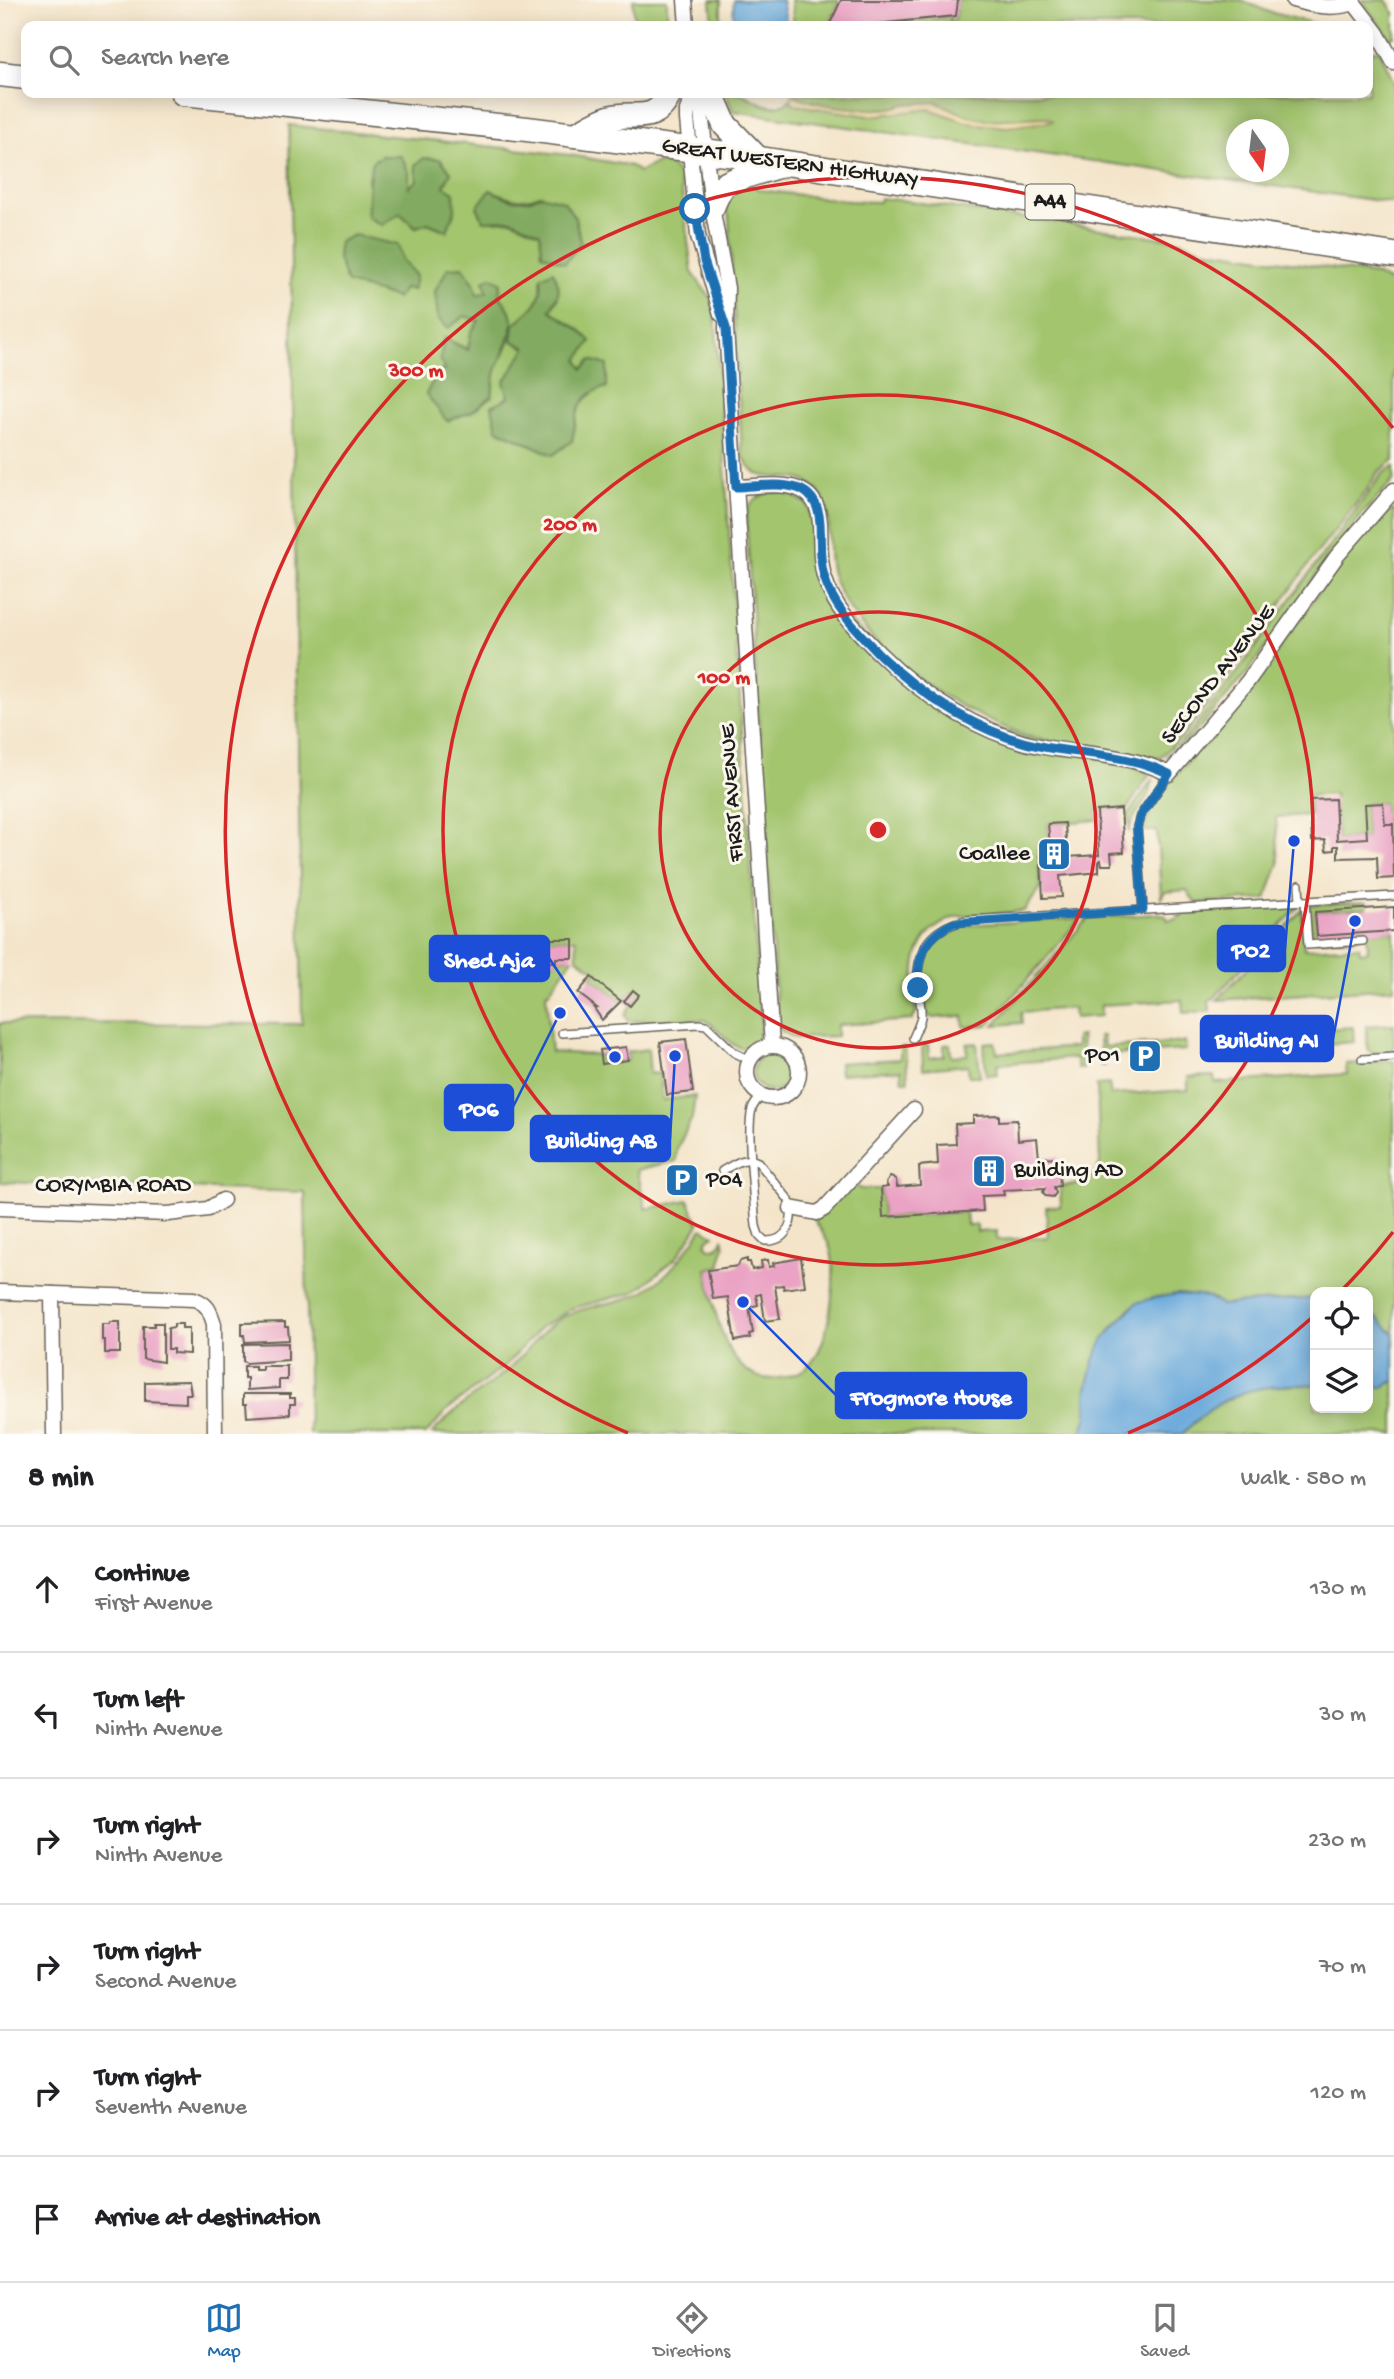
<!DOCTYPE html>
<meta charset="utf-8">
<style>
body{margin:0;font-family:"Gochi Hand",sans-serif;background:#f6f6f6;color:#202124}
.controls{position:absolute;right:21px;bottom:21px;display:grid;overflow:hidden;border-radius:14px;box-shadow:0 4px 18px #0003}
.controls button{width:63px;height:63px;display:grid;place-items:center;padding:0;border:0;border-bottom:2px solid #e0e0e0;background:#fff;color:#202124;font:35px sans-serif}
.compass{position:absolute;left:1226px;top:119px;width:63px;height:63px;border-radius:50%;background:#fff;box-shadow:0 4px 18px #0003;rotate:166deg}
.stop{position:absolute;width:21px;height:21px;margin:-16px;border:5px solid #1f6fb2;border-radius:50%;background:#fff}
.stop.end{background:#1f6fb2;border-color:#fff;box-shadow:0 2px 7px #0008}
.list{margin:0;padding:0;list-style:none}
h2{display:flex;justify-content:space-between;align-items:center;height:91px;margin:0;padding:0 28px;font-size:30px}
h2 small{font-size:23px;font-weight:400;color:#757577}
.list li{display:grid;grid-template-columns:46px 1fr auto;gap:21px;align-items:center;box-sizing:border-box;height:126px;padding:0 28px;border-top:2px solid #e0e0e0}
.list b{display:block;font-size:26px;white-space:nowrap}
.list p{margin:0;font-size:23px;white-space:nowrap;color:#757577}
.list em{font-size:23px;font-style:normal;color:#757577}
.icon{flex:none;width:38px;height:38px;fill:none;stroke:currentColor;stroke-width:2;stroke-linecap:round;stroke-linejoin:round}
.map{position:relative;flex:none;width:1394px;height:1434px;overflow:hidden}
.search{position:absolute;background:#fff;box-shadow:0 4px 18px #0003;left:21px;right:21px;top:21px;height:77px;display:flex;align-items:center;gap:18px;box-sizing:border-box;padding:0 24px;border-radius:14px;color:#757577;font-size:26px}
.sheet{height:847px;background:#fff}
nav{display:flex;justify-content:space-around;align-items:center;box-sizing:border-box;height:98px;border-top:2px solid #e0e0e0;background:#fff;font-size:19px;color:#757577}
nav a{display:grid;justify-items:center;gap:4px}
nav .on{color:#1f6fb2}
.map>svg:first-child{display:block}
.green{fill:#a3c56e;stroke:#607045;stroke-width:2;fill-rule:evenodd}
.forest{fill:#82aa61;stroke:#4f633e;stroke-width:2}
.sand{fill:#eeda9e;stroke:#857b5d;stroke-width:2}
.water{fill:#67a8db;stroke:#42627c;stroke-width:2}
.building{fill:#eaa3c4}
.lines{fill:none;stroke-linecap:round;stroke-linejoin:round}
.lane-casing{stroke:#686259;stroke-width:10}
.street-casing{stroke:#686259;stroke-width:17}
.highway-casing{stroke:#686259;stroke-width:27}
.lane{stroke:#fff;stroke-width:7}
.street{stroke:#fff;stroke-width:14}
.highway{stroke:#fff;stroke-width:24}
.route{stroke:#1f6fb2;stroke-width:9}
.ring{fill:none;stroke:#d62828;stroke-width:3.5}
.labels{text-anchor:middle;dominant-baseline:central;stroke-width:6;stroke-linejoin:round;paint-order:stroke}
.shield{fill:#fbf7ec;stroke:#5f5e5a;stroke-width:2}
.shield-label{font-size:21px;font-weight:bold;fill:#1c1c1c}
.street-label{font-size:23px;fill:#1c1c1c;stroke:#fbf7ec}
.poi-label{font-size:23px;fill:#1c1c1c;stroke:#fbf7ec;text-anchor:end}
.centre{fill:#d62828;stroke:#fbf7ec;stroke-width:3.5}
.ring-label{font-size:21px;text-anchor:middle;font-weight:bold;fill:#d62828;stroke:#fbf7ec;stroke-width:6;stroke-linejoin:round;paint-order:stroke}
.leader{fill:none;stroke:#1d4ed8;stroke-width:2.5}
.callout-dot{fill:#1d4ed8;stroke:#fbf7ec;stroke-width:2.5}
.callout{fill:#1d4ed8;stroke:#1d4ed8;stroke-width:2.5}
.callout-label{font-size:24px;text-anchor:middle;font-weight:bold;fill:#fff}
</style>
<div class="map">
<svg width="1394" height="1434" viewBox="0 0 1394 1434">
<rect width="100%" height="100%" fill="#fbf7ec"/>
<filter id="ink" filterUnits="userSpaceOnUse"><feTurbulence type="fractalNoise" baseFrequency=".0143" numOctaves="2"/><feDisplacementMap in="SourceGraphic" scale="14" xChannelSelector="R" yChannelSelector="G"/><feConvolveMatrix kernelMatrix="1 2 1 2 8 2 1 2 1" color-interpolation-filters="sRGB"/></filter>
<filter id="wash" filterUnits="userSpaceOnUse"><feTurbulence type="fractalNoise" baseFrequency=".00686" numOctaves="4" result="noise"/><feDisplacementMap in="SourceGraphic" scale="28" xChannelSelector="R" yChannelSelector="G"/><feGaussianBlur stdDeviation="1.57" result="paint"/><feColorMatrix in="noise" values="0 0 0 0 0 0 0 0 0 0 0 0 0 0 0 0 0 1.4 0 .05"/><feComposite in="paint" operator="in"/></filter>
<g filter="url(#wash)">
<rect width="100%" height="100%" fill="#f4e5ca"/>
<g class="green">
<path d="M633 0H667V26H635Z"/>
<path d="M711 0H721V26H713Z"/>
<path d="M791 0H838V5L829 26H794Z"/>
<path d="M958 0H1241L1269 12 1324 26H951L956 16Z"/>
<path d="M1362 0H1386L1394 13V36L1389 38Z"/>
<path d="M951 17 949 26H855Z"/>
<path d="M1368 48 1374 51 1379 49 1394 82V203L733 111 725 93C730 93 737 92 742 94 760 101 771 114 790 100L796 105 870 116 930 109 969 123 1007 127 1047 117 987 120 968 116 936 102 904 104C885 115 810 106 793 94L1368 93ZM1236 130H1278V172H1236Z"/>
<path d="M289 125 570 155 631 166 640 172C656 160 671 159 680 178L692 272 711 299 715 313 761 1025C760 1033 758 1041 751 1046 733 1057 720 1025 704 1020L628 1021 625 1014 638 995 633 990 624 1001H621L591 977 596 971 577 958 576 939H530L531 962H555L556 958H573L549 992 546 993 551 1052 601 1055 602 1063 628 1060 627 1052 648 1049 650 1074 660 1073 663 1100 695 1096 692 1118 677 1149 676 1161 637 1170 646 1209 688 1200 699 1224 676 1258 640 1288 631 1293 573 1308 540 1328 508 1363 447 1410 426 1434H309L305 1192 0 1182V1023L302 1024ZM368 177 409 188 417 180 447 231 427 223 416 227 399 213 367 217 369 195ZM490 190C508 198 521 203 540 195L541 233 512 220 484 221ZM384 243 397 245 403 261 416 276 413 289 405 288 397 297 375 290ZM487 292C514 300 517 326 506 349 504 356 499 362 496 369 494 377 493 387 492 396L437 373 446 370 445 338 468 350 472 332 479 321 465 316 476 295ZM543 292 558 298 550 310 594 391 579 405 572 441 553 455 497 429 492 406 510 397 526 348 514 324 532 309Z"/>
<path d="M749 184 760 190 849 201 879 202 880 198 907 201 1177 240 1203 249 1377 275 1394 284V460L1378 472 1366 491 1314 557 1243 657 1183 736 1160 757 1156 758C1114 749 1071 747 1030 736 962 717 865 651 836 585 822 556 836 521 822 497 799 456 756 500 742 452L729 217 725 207 729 193Z"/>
<path d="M1394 466V480L1365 511 1327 559 1248 672 1177 754 1167 756 1185 739 1239 670 1382 474Z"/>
<path d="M771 492 787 493 806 503 813 525 814 558 826 599 952 717 1145 770 1149 775 1127 809 1097 811V820L1048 824 1050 845 1038 847 1041 887 1024 911 955 917C909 935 913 971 916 1013L912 1020 837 1025V1036L794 1038 782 1032 777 1017 746 515C750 501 757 496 771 492Z"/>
<path d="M1394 510V843L1393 824H1385L1383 803 1365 804 1367 838 1337 840 1334 794 1308 796 1310 815 1276 817 1279 864 1266 899 1195 903 1187 890 1164 892 1161 898 1157 831H1145C1145 816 1155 803 1163 790L1252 687 1341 560 1378 516Z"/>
<path d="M1152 780C1152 799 1131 813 1129 833V814Z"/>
<path d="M1367 902V908L1315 912 1317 936 1358 933V938L1318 940 1311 936 1309 905Z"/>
<path d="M1299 906 1212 1000H1209L1210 1011 1183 1013 1182 1000 1101 1005V1016L1074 1018 1073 1008 1021 1012 1022 1023 994 1025 1088 918 1159 914 1166 916 1168 920 1177 919 1185 912Z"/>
<path d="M1302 910 1304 949 1359 946 1360 952 1368 951 1367 932 1394 931V988L1217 1000Z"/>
<path d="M1081 918 988 1025 964 1027 963 1016 932 1018 926 1013 922 965 930 946 945 932 964 925Z"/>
<path d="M1394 1024V1052L1372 1053 1368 1050 1366 1026Z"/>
<path d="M1353 1027 1354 1042 1213 1051 1212 1037Z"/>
<path d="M1081 1036 1083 1069H1078L1076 1058 997 1064 998 1074 986 1075 984 1043 995 1042 997 1053 1076 1047V1037Z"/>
<path d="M1099 1036H1103L1104 1047 1185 1042 1186 1050 1105 1055V1066H1101Z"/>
<path d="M977 1043 980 1076H969L968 1065 923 1069 922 1045H928L929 1058 944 1056V1045L950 1044 951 1056 967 1055V1044Z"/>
<path d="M900 1047H905L908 1081H902L901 1070 840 1074 839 1063 900 1059Z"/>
<circle cx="772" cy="1072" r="19"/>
<path d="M1394 1061V1334L1368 1311V1292H1315V1298L1220 1305 1211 1297 1177 1294 1153 1298 1131 1307 1110 1330 1094 1360 1086 1393 1087 1416 1081 1434H432C453 1409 480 1392 505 1372 526 1355 539 1330 563 1317 582 1307 605 1305 625 1299 660 1289 683 1257 702 1228L714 1235 708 1239 706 1245 708 1247C714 1250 721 1246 723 1239 728 1247 719 1254 721 1266L707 1269C713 1305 725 1387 779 1378 792 1376 804 1372 812 1362 830 1339 837 1279 831 1251 828 1239 820 1229 813 1218L852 1184 861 1189H881L883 1217 966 1212 967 1225H977V1232L997 1231V1240L1048 1237 1046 1207 1061 1206 1060 1186C1077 1185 1094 1182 1100 1163L1097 1085 1109 1084 1111 1095 1188 1090V1077L1214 1076 1215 1083 1347 1074 1346 1064Z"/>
<path d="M1394 1381V1434H1182C1225 1390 1256 1385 1315 1385V1408H1368V1387H1383Z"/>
</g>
<g class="forest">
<path d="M381 156H401L409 172V187L417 180 415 165 424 158 440 159 451 172 444 186 454 192 455 210 447 231 428 223 416 227 400 213 382 225 367 217C369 199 367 180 372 162Z"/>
<path d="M490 190 510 199 528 200 540 195 564 201 575 218 581 242 565 263 542 254 540 233 512 220 484 221 477 207Z"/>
<path d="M354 235 398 245 403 261 416 276 413 290 405 288 397 298 347 283 338 259 339 242Z"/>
<path d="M463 267 474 283 477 295 487 292 484 281 491 277 501 282 499 296C524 320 508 341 497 368 494 376 493 387 492 396L471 412 447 421 426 394 437 373 445 370 440 359 444 338 468 350 471 332 479 321 465 316 448 328 438 319 435 291 448 268Z"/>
<path d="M553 271C562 290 560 293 550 310L581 331 591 341 578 360 583 369 591 360 607 365V387C576 395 577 414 572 441L553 455 497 429 492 406 509 397 504 382 526 348 512 341 514 324C532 309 544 301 541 277Z"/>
</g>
<path class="sand" d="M793 94C810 106 885 115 904 104L936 102 968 116 987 120 1047 117 1052 121 1007 127 969 123 930 109 870 116 796 105 790 100Z"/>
<g class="water">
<path d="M734 0H782L787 26H735L733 8Z"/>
<path d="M1178 1294 1208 1297 1220 1305 1315 1298V1385C1257 1383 1223 1392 1182 1434H1081L1087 1416 1086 1393 1094 1360 1104 1338 1136 1303 1153 1298Z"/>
<path d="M1368 1311 1379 1319 1394 1334V1381L1383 1387H1368Z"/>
</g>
<g id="blocks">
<g class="building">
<path d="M841 0H958L956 16 855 26H829Z"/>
<path d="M1335 799 1337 840 1367 838 1365 804 1383 803 1385 824H1393L1394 878 1378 879 1377 857 1338 858V846H1334V850L1326 851 1325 840 1312 841 1310 800Z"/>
<path d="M1121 809 1124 852 1111 853 1112 865H1102L1101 860 1099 861V872L1060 876 1062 897 1043 898 1040 846 1050 845 1048 824 1065 823 1067 857 1099 855 1097 811Z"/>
<path d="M1394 907V931L1317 936 1315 912Z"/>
<path d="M532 939H573V958H556V962H532Z"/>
<path d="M591 977 621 1001 602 1020 594 1008H597L578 993Z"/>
<path d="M633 990 639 995 630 1006 624 1001Z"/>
<path d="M686 1039 693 1092 667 1095 660 1042Z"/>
<path d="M626 1047 628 1060 602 1064 600 1050Z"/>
<path d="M999 1115V1121L1017 1120 1018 1140 1037 1138 1039 1158 1058 1157 1060 1186 1054 1187 1056 1193 1053 1197 1046 1196 1043 1192 1045 1188 1003 1190 1004 1195 982 1196 983 1211 883 1217 881 1188 888 1187 886 1183 890 1177 896 1179 897 1187 920 1185 919 1166 938 1164 937 1145 956 1144 955 1124 973 1123V1116Z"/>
<path d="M801 1258 805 1286 784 1289 783 1285 775 1286 780 1319 765 1321 761 1294 756 1295 758 1305 749 1307 753 1333 749 1334 750 1338 735 1341 728 1297 713 1299 708 1270 738 1266 740 1261 747 1259V1262H750L752 1270 762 1268 761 1261 768 1260 769 1267 774 1266 773 1263Z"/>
<path d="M110 1322H120V1353H105V1340H102V1324H110Z"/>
<path d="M285 1322V1327H288L289 1340 245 1342 244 1335H242V1323Z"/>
<path d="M154 1323H163V1362L143 1359V1326H154Z"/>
<path d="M174 1324H182V1328H189V1354L173 1353V1349H168V1328L174 1327Z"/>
<path d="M288 1343V1360L246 1363 243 1361V1344Z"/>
<path d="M244 1366H255V1370H262V1366H287V1380H279V1388L247 1390V1378H244Z"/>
<path d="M189 1381 191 1394H186V1403L145 1401V1382Z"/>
<path d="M243 1394H290V1398H295V1404H290V1414L247 1417 246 1404H243Z"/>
</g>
</g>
</g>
<g filter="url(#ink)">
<use href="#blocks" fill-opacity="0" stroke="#686259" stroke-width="2"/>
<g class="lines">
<g class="lane-casing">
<g id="lane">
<path d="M1299 885 1300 901"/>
<path d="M1305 901 1308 945 1363 941"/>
<path d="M1143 910 1137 827 1140 816 1169 774"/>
<path d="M562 1033 699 1024 706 1025 735 1053 750 1060"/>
<path d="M913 1038C916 1031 920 1023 921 1017 922 1008 919 997 918 989 915 951 929 928 967 920L1394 896"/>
<path d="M1362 1059 1394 1057"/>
<path d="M722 1171C733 1165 745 1155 758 1162L789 1200C795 1220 789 1242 765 1241L759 1235 756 1226C754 1201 746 1131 752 1109 754 1104 758 1100 761 1095"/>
</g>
</g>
<g class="street-casing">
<g id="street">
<path d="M685 0 687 26"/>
<path d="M1293 0C1314 6 1333 10 1354 3L1377 33 1394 63"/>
<path d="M692 93 701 112 712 207 727 288 726 328 772 1046"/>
<path d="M693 96 687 110V119L698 236 721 314"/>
<path d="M736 487C771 486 817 475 820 523 821 541 819 559 824 576 832 606 858 632 879 653 923 697 983 736 1044 747 1086 755 1130 754 1169 774L1248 681 1337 556 1394 490"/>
<circle cx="773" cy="1072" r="26"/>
<path d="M0 1208 168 1214 208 1209 223 1200"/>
<path d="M791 1208 817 1213 824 1209 914 1110"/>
<path d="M0 1292 194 1299C208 1304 210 1311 214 1324L215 1434"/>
<path d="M52 1294 54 1434"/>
</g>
</g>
<g class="highway-casing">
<g id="highway">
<path d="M0 74 26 77"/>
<path d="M183 93 527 129 727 154 1394 255"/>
<path d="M711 93 725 125 757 158"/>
<path d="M575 135C585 130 595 123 606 119 633 109 654 128 670 93"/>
<path d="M712 207C715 200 718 192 723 186 729 180 772 168 784 164"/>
</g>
</g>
<use href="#lane" class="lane"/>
<use href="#street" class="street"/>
<use href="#highway" class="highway"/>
</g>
</g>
<g class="lines" filter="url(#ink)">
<path class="route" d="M695 209 704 261 726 328 736 487C771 486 817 474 820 523 821 541 819 559 824 576 832 606 858 632 879 654 923 697 983 736 1044 747 1086 755 1130 754 1169 774L1140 816 1137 827 1143 910 954 923C925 936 916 958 918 988"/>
</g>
<g class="ring">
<circle cx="878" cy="830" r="218"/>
<circle cx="878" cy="830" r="435"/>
<path d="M1393 1232A653 653 0 0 1 1340 1292M1315 1315A653 653 0 0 1 1128 1433M628 1433A653 653 0 1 1 1393 428"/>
</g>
<defs>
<g id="building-square" transform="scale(1.75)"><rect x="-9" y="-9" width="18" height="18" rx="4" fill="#1f6fb2" stroke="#fbf7ec"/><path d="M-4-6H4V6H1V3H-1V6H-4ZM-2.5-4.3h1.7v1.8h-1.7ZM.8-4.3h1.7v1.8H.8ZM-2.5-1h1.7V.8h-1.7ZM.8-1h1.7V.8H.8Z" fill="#fff"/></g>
<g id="parking-square" transform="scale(1.75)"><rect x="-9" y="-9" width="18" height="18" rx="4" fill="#1f6fb2" stroke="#fbf7ec"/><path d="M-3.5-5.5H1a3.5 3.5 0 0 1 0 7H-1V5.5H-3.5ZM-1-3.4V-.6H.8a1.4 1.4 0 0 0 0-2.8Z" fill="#fff"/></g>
</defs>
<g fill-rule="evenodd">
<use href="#building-square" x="1054" y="854"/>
<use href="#parking-square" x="1145" y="1056"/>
<use href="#building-square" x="989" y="1171"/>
<use href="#parking-square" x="682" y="1180"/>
</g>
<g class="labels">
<rect class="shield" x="1025.5" y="184.5" width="49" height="35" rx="5"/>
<g class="shield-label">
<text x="1050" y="202">A44</text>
</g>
<g class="street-label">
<text transform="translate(790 164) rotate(8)">GREAT WESTERN HIGHWAY</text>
<text transform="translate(1219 675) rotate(-52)">SECOND AVENUE</text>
<text transform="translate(733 793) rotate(-94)">FIRST AVENUE</text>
<text x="113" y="1186">CORYMBIA ROAD</text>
</g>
<g class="poi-label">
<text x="1030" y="854">Coallee</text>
<text x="1120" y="1056">P01</text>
<text x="1014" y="1171" text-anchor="start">Building AD</text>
<text x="706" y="1180" text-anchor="start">P04</text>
</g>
</g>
<circle cx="878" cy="830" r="10" class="centre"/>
<g class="ring-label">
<text x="416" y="376">300 m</text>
<text x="570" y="530">200 m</text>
<text x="724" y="683">100 m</text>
</g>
<path class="leader" d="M1294 841L1285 949M615 1057L549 958M1355 921L1333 1039M560 1013L513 1107M675 1056L670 1139M743 1302L836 1395"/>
<g class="callout-dot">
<circle cx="1294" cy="841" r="7"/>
<circle cx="615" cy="1057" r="7"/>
<circle cx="1355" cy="921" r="7"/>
<circle cx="560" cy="1013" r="7"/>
<circle cx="675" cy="1056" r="7"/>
<circle cx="743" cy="1302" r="7"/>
</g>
<g class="callout">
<rect x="1218" y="926" width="67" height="45" rx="7"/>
<rect x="430" y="936" width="119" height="45" rx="7"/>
<rect x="1201" y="1016" width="132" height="45" rx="7"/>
<rect x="445" y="1085" width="68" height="45" rx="7"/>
<rect x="531" y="1116" width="139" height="45" rx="7"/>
<rect x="836" y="1373" width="190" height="45" rx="7"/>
</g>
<g class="callout-label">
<text x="1251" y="957">P02</text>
<text x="489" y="967">Shed Aja</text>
<text x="1267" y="1047">Building AI</text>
<text x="479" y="1116">P06</text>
<text x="601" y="1147">Building AB</text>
<text x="931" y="1404">Frogmore House</text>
</g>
</svg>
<div class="controls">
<button><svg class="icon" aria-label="locate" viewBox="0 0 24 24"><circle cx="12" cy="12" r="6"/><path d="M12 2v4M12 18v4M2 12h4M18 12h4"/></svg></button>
<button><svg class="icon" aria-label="layers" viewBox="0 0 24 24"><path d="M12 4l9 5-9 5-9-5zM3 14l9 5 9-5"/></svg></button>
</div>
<svg class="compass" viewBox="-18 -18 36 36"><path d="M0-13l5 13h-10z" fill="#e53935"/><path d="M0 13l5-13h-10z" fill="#757577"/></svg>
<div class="stop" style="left:695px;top:209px"></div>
<div class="stop end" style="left:918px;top:988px"></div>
<div class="search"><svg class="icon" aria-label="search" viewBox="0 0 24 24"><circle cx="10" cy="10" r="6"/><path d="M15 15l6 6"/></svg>Search here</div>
</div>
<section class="sheet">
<h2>8 min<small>Walk · 580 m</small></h2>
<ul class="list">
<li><svg class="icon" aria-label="ahead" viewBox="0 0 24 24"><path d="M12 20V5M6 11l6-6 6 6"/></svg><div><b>Continue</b><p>First Avenue</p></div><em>130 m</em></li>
<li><svg class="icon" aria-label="left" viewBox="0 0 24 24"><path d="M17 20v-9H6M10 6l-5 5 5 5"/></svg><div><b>Turn left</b><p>Ninth Avenue</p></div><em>30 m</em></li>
<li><svg class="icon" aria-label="right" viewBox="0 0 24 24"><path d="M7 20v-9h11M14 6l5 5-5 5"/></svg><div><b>Turn right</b><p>Ninth Avenue</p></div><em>230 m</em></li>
<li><svg class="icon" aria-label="right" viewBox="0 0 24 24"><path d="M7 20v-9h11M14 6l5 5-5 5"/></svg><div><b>Turn right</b><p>Second Avenue</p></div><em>70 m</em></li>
<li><svg class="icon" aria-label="right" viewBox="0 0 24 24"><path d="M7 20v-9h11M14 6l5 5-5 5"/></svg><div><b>Turn right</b><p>Seventh Avenue</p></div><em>120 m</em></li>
<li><svg class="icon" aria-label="arrive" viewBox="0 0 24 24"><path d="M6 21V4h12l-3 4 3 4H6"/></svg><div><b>Arrive at destination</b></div></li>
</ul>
</section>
<nav>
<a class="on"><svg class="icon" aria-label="map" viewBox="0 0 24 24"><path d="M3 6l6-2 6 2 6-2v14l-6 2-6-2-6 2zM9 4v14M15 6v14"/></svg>Map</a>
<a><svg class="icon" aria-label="directions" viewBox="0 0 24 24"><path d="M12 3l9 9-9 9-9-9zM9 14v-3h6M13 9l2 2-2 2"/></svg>Directions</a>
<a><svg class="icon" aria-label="saved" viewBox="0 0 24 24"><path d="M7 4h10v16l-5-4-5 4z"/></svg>Saved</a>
</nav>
